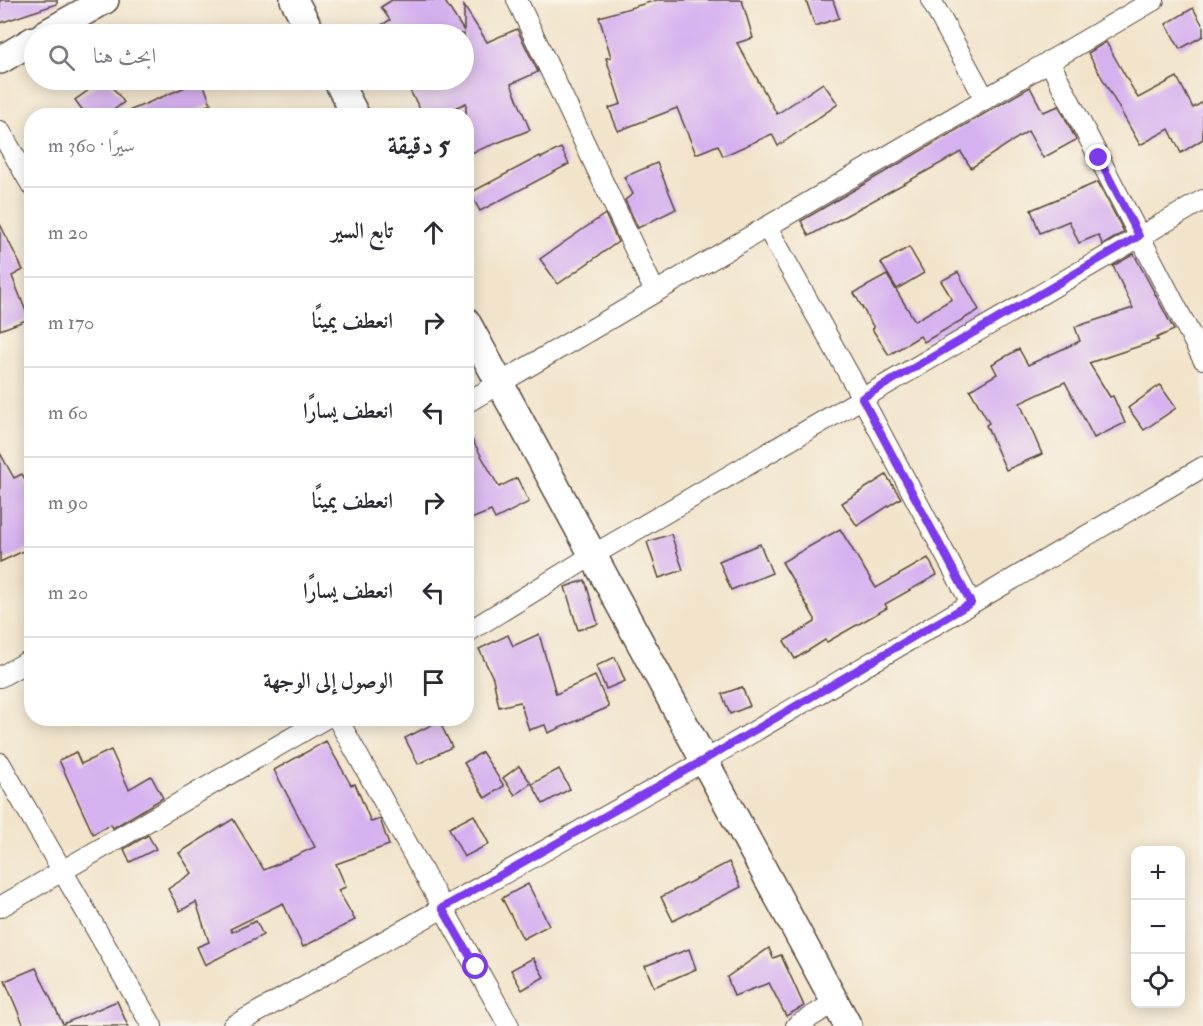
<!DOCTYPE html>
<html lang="ar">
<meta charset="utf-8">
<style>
body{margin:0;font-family:"IM FELL Double Pica",Amiri,serif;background:#f7f7f7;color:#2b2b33;direction:rtl}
.controls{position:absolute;right:18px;bottom:18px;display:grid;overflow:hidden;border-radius:12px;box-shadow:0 3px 15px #0003}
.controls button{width:54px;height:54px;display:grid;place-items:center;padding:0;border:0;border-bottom:2px solid #e1e1e2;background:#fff;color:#2b2b33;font:30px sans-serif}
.stop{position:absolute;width:18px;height:18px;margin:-14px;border:4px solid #7c3aed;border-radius:50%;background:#fff}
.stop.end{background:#7c3aed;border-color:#fff;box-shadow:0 2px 6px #0008}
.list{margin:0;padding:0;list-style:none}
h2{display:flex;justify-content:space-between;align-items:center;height:78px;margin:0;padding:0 24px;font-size:26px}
h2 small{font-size:20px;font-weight:400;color:#7c7c81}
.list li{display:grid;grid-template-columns:39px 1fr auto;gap:18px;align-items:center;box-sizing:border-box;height:90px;padding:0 24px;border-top:2px solid #e1e1e2}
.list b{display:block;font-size:22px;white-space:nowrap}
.list em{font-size:20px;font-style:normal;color:#7c7c81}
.icon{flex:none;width:33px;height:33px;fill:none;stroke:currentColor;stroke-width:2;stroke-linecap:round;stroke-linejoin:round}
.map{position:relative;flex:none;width:1203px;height:1026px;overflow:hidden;direction:ltr}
.search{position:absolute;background:#fff;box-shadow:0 3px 15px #0003;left:24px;top:24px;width:450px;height:66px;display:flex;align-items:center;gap:15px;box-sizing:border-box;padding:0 21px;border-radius:33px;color:#7c7c81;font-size:22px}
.panel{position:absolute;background:#fff;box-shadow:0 3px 15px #0003;left:24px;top:108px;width:450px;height:618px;border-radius:24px;direction:rtl}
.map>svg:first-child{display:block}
.building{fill:#d6b1ef}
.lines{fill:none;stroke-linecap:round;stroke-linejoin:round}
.street-casing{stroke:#564638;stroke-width:22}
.secondary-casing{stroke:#564638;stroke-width:30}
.street{stroke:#fff;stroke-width:20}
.secondary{stroke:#fff;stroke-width:27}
.route{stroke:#7c3aed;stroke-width:8}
</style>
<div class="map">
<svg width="1203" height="1026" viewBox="0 0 1203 1026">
<rect width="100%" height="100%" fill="#f7f3e8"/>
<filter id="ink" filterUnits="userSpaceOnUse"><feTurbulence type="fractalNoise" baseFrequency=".0167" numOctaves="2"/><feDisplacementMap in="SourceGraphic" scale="12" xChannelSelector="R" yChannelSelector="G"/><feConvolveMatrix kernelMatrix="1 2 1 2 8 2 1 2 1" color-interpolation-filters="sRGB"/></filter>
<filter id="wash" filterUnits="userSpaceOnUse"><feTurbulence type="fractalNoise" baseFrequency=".008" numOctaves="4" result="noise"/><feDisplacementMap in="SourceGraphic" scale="24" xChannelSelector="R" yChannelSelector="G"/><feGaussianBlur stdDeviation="1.35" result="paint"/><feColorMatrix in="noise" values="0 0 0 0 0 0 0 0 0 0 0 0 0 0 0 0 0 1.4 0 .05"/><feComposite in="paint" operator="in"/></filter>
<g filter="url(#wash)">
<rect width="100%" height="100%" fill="#f2e4cb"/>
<g id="blocks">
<g class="building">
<path d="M0 0H57V4L0 23Z"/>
<path d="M392 0H444L464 31V6L487 42 517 29 538 72 511 84 530 130 466 155V103L436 116H424L404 80H464V34H367L390 20 381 7Z"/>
<path d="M657 0H742L753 38 737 43 777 114 823 83 838 104 778 146 772 134 723 156 718 145 696 154 677 108 618 131 609 108 621 104 606 58 611 57 599 17Z"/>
<path d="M806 0H833L839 18 815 26Z"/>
<path d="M1193 8 1203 26V36L1180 49 1166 24Z"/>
<path d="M1106 42 1138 98 1177 77 1193 108 1203 102V139L1181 153 1169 129 1140 145 1088 53Z"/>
<path d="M103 80H107L124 102 106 116H87L75 100Z"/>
<path d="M202 80 211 104 182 116H117Z"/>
<path d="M1030 87 1043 112 1059 106 1076 140 1043 158 1028 131 971 168 961 152 809 236 801 221Z"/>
<path d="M561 148 569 164 480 211 470 193 540 156 541 158Z"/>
<path d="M657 163 676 209 638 228 625 200 633 194 624 177Z"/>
<path d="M1098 182 1124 232 1103 245 1098 235 1079 243 1069 221 1040 233 1031 210Z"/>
<path d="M605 214 618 242 558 284 540 259Z"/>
<path d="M0 224 23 270 12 276 29 319 0 330Z"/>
<path d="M909 247 924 273 897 289 881 263Z"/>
<path d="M1134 254 1174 330 1156 338 1158 340 1089 363 1110 397 1113 396 1125 423 1094 438 1065 382 1020 403 1042 454 1006 470 986 425 989 423 970 390 997 374 992 364 1019 349 1028 365 1080 341 1075 327 1133 308 1113 266Z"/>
<path d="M958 272 979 310 924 342 920 336 889 355 872 329 874 328 854 293 887 275 915 321 952 299 941 281Z"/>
<path d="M1160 385 1176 408 1144 430 1128 408Z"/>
<path d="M466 429 499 487 517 478 529 502 495 519 491 511 466 521Z"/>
<path d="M0 453 14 478 22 474 32 493V547L0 562Z"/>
<path d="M886 475 901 498 857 526 842 503Z"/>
<path d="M840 529 876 588 928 558 937 575 885 604 887 608 827 642 825 640 795 659 784 641 815 622V619L782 562Z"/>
<path d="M671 534 683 570 659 578 647 542Z"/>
<path d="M760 544 772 573 731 590 719 561Z"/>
<path d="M585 580 598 624 578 630 565 587Z"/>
<path d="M539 634 556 694 595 676 609 707 548 733 545 725 529 730 520 702 499 707 493 678 479 649 508 635 513 646Z"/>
<path d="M615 657 625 681 606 689 596 666Z"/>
<path d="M742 687 750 706 730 714 722 694Z"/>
<path d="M439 721 452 747 418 764 405 738Z"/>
<path d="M326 741 351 785 355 784 371 822 380 819 389 845 336 864 346 887 338 890 355 920 303 947 283 903 230 929 232 932 256 921 263 935 205 965 197 947 209 942 196 902 180 911 168 889 192 873 179 853 233 819 264 870 315 847 274 770Z"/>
<path d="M111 750 129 789 151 776 163 798 113 828 111 824 93 834 59 760 76 752 81 764Z"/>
<path d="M482 752 504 786 485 798 464 763Z"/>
<path d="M519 766 531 783 515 795 503 778Z"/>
<path d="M559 769 570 789 543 804 532 784Z"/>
<path d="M474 815 489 844 464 857 449 828Z"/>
<path d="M148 835 156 849 130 862 124 849Z"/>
<path d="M729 862 741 887 673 921 661 897Z"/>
<path d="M528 884 549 925 523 939 502 898Z"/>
<path d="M769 948 773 958 781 955 804 1006 786 1016 769 983 734 996 727 977Z"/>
<path d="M689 949 696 969 654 987 645 966Z"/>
<path d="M533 958 544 977 522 990 511 970Z"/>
<path d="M36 968 63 1024 117 1001 128 1026H24L5 981Z"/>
</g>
</g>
</g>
<g filter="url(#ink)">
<use href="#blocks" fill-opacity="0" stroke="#564638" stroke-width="1.5"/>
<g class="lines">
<g class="street-casing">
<g id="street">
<path d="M517 0 655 292"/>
<path d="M931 0 985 99"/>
<path d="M1049 61 1203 359"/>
<path d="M0 131 32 186"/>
<path d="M767 227 862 398 971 603"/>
<path d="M466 403 1154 0"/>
<path d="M466 633 593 555 1203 200"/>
<path d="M0 677 32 659"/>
<path d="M337 718 509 1026"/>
<path d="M0 763 152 1026"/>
<path d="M0 907 326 718"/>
<path d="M233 1026 704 761 1203 467"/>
<path d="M796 1026 835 1002"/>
</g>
</g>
<g class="secondary-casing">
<g id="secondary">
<path d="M294 0 312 34"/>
<path d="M45 34 105 0"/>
<path d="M0 60 34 40"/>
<path d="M337 80 356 116"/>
<path d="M466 321 848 1026"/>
</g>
</g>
<use href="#street" class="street"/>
<use href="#secondary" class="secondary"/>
</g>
</g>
<g class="lines" filter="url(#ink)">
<path class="route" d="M476 967 442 908 704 760 971 603 862 398 1139 236 1099 158"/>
</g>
</svg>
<div class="controls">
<button>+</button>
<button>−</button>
<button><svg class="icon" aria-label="locate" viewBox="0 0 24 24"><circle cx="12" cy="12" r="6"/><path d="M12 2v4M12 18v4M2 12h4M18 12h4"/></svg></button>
</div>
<div class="stop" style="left:476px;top:967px"></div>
<div class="stop end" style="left:1099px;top:158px"></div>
<div class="search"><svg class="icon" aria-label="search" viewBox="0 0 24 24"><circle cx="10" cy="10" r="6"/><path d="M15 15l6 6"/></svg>ابحث هنا</div>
<section class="panel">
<h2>5 دقيقة<small>سيرًا · 360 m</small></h2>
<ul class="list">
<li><svg class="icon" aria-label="ahead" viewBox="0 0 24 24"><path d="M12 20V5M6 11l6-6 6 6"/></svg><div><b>تابع السير</b></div><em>20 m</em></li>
<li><svg class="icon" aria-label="right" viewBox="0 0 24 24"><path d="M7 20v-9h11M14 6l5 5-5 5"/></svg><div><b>انعطف يمينًا</b></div><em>170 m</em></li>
<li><svg class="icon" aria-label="left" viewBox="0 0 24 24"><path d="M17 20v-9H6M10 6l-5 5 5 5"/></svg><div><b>انعطف يسارًا</b></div><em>60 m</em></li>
<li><svg class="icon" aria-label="right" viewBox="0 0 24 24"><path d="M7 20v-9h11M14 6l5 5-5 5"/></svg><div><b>انعطف يمينًا</b></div><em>90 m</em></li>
<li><svg class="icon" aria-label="left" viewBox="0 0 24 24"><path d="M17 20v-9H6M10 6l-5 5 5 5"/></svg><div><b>انعطف يسارًا</b></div><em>20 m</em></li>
<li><svg class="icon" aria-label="arrive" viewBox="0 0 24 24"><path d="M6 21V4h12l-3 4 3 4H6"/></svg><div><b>الوصول إلى الوجهة</b></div></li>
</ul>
</section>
</div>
